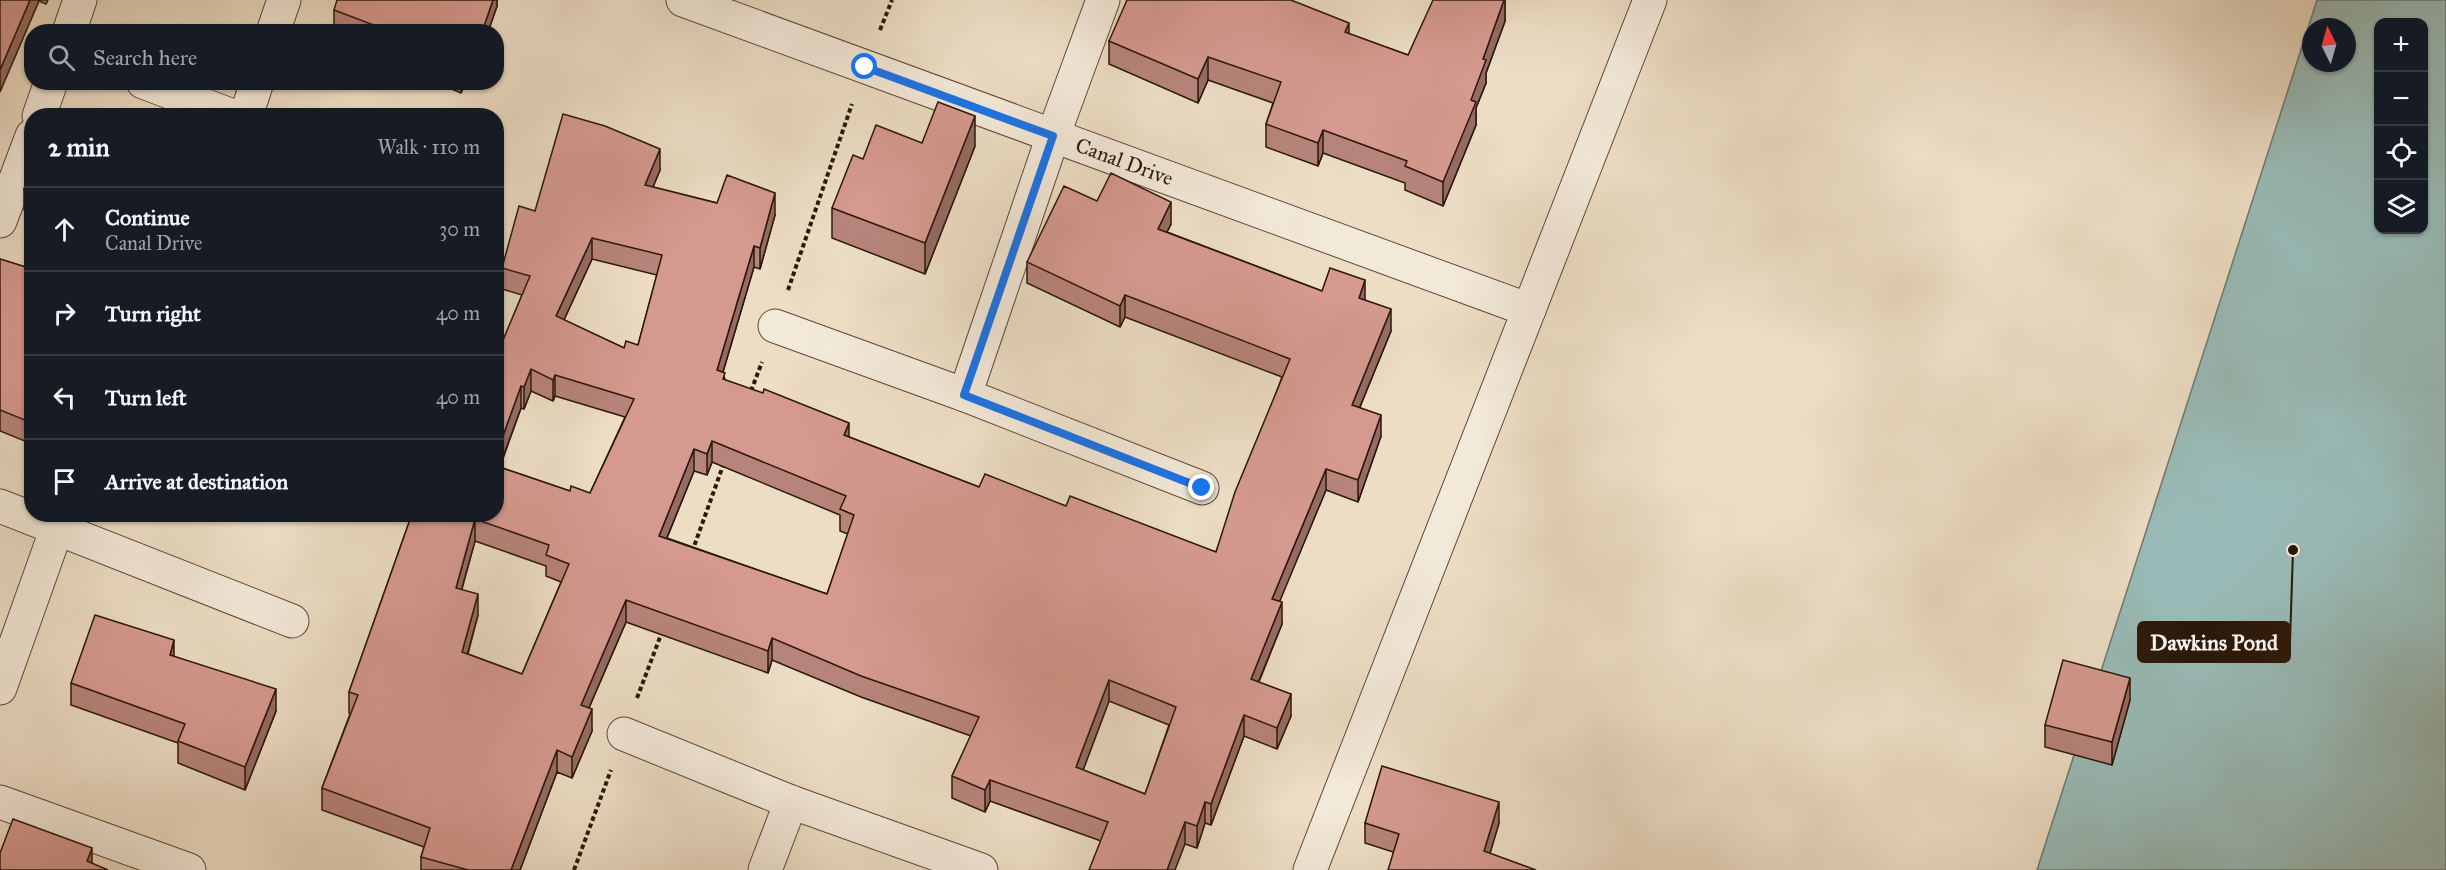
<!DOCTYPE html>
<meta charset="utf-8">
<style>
body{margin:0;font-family:"IM FELL Great Primer",serif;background:#242831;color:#f1f3f6}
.controls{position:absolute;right:18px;top:18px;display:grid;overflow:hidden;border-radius:12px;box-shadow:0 2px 4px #0004}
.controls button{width:54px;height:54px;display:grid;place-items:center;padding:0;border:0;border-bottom:2px solid #363941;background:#171b24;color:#f1f3f6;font:30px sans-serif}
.compass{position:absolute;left:2302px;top:18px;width:54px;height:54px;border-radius:50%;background:#171b24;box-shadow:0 2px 4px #0004;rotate:355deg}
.stop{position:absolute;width:18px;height:18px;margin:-14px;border:4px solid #1a73e8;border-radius:50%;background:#fff}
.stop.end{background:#1a73e8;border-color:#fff;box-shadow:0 2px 6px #0008}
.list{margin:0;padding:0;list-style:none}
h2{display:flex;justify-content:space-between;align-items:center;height:78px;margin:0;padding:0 24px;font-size:26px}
h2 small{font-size:20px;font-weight:400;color:#9ea1a6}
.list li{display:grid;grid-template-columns:39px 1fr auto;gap:18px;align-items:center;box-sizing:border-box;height:84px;padding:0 24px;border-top:2px solid #363941}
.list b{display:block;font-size:22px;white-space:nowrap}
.list p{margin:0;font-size:20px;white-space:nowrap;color:#9ea1a6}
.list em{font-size:20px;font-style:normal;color:#9ea1a6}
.icon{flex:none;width:33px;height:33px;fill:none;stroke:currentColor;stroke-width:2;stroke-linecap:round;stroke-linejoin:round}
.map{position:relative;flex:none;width:2446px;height:870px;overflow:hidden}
.search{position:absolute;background:#171b24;box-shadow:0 2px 4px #0004;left:24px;top:24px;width:480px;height:66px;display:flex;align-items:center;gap:15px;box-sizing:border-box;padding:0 21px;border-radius:24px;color:#9ea1a6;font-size:22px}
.panel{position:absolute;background:#171b24;box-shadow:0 2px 4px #0004;left:24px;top:108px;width:480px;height:414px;border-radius:24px}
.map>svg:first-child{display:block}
.water{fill:#99bbb7;stroke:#6d7a72;stroke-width:1.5;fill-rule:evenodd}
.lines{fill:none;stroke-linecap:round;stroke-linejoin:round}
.minor-casing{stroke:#5c4939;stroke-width:35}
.path{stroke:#2b180a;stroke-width:4;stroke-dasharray:4.5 3;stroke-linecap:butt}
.minor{stroke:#f3e9d9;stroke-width:33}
.wall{fill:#b7847b;stroke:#2b180a;stroke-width:1.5;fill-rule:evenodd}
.shaded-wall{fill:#956b64;stroke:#2b180a;stroke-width:1.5}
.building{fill:#d5998f;stroke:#2b180a;stroke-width:1.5;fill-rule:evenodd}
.route{stroke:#1a73e8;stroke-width:8}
.labels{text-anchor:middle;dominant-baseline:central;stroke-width:4.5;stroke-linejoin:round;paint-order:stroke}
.street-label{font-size:21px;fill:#2b180a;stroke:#f3e9d9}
.leader{fill:none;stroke:#2b180a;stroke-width:2}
.callout-dot{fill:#2b180a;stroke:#f3e9d9;stroke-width:2}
.callout{fill:#2b180a;stroke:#2b180a;stroke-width:2}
.callout-label{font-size:22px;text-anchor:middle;font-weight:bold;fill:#fff}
</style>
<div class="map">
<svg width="2446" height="870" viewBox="0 0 2446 870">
<rect width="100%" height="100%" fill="#edddc5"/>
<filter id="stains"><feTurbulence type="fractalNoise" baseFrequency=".00333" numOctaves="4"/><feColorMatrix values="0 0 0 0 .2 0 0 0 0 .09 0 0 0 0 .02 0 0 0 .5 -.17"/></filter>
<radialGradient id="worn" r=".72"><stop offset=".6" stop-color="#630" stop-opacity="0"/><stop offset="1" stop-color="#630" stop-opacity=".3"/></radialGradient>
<path class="water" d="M2317 0H2446V870H2037ZM2378 22H2424V230H2378ZM2311 27H2347V63H2311Z"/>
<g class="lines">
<g class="minor-casing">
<g id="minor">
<path id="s1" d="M683 0 1529 310"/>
<path d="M69 32 80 0"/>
<path d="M273 32 284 0"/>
<path d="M143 82 233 116"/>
<path d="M39 116 51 82"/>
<path d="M246 116 257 82"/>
<path d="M0 221 32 136"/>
<path d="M775 326 965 395 1202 488"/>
<path d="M965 395 1053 136 1103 0"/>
<path d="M0 506 292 621"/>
<path d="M0 688 57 528"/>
<path d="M624 734 791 802 981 870"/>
<path d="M0 802 189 870"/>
<path d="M765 870 791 802"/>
<path d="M1310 870 1650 0"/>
</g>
</g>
<g class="path">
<path d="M880 30 892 0"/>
<path d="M788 290 852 104"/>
<path d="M751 391 762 362"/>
<path d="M692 552 724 463"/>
<path d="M637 698 662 632"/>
<path d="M574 870 611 770"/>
</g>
<use href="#minor" class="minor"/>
</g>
<g class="wall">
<path d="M0 0H48L46 4 39 1Z"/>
<path d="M497 0V6L488 32H349L334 26V10Z"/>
<path d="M1505 0V21L1486 73V83L1476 108V125L1443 206 1405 190V183L1323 153 1318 166 1266 147V124L1273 103 1208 80 1198 103 1109 64V41L1349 34 1408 55Z"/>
<path d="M435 82H465L461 93Z"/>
<path d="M922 143 975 146 925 274 832 238V208L863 159Z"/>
<path d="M32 169V213L24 210V189Z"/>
<path d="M660 170 653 187 717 203 775 215 760 269 754 267 723 372 725 380 849 437 979 487 1066 506 1216 552 1282 377 1125 317 1120 327 1027 283V262L1097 201 1171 224 1167 232 1322 291 1365 300 1391 331 1360 407 1381 436 1358 502 1326 490 1279 601 1282 624 1259 682 1291 716 1277 749 1244 736 1211 825 1205 823 1197 848 1185 844 1101 841 990 801 985 812 952 798V776L971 736 861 697 772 660 768 673 626 622 589 708 592 731 572 778 557 772 520 870H421V857L424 847 322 810V788L350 714 349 713V692L412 514H496V357L522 295 502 289V268L535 211ZM592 259 657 275 638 345 624 348 564 320ZM531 391 553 401 555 396 625 417 590 493 570 491 500 467 521 408 524 409ZM712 462 840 515V531L848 534 827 594 667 538 694 471 707 475ZM475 541 546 566V576L561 582 522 674 468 654 478 615 462 589ZM1109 701 1169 725 1145 794 1083 770Z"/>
<path d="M0 259 32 269V444L0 431Z"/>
<path d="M174 657 276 711 245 790 178 763V743L71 705V683Z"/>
<path d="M2130 700 2112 765 2045 747V725Z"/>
<path d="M1365 823H1499L1490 853 1393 852 1365 843Z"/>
</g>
<g class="shaded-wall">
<path d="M30 0H39V1L0 92V70Z"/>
<path d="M493 0H497V6L488 32H482Z"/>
<path d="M1504 0H1505V21L1486 73V83L1476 108V125L1443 206V182L1483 59Z"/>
<path d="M1349 23V47L1345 32Z"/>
<path d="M1208 57V80L1198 103V79Z"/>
<path d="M461 82H465L461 93Z"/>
<path d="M975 116V146L925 274V243Z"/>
<path d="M1323 130V153L1318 166V143Z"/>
<path d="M660 149V170L645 206V185Z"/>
<path d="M775 193V215L760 269V248Z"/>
<path d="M1171 202V224L1158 250V229Z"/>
<path d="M592 238V259L556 337V316Z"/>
<path d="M754 246V267L717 392V370Z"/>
<path d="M1365 280V302L1359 298Z"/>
<path d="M1125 295V317L1120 327V306Z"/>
<path d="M1391 309V331L1352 426V405Z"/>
<path d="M531 369V391L524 409V387Z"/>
<path d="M555 375V396L553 401V380Z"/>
<path d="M521 386V408L496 476V455Z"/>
<path d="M1381 415V436L1358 502V480Z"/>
<path d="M849 423V445L844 435Z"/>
<path d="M712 441V462L707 475V454Z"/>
<path d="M694 449V471L659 557V536Z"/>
<path d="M1326 469V490L1272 620V599Z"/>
<path d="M475 519V541L456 609V588Z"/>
<path d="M478 594V615L462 673V652Z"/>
<path d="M626 600V622L581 726V705Z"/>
<path d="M1282 602V624L1251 700V679Z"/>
<path d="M772 638V660L768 673V651Z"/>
<path d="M174 640V663L170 655Z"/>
<path d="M2130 678V700L2112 765V742Z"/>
<path d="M1109 680V701L1076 789V767Z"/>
<path d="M276 689V711L245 790V767Z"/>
<path d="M1291 694V716L1277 749V728Z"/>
<path d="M592 709V731L572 778V757Z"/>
<path d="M1244 715V736L1211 825V804Z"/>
<path d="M557 750V772L520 870H511Z"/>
<path d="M990 780V801L985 812V790Z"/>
<path d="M1205 802V823L1197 848V826Z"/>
<path d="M1499 802V823L1485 870 1484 851Z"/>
<path d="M1185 822V844L1175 870H1167Z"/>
<path d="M92 848V870L87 861Z"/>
</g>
<g class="building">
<path d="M0 0H30L0 70Z"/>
<path d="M337 0H493L482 32H392L334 10Z"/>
<path d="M1127 0H1291L1349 23 1345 32 1408 55 1433 0H1504L1483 59 1486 60 1471 100 1476 102 1443 182 1405 166 1407 161 1323 130 1318 143 1266 124 1281 82 1208 57 1198 79 1109 41Z"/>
<path d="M938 102 975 116 925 243 832 208 853 155 863 159 876 125 922 143Z"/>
<path d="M563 114 605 126 660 149 645 185 717 203 727 175 775 193 760 248 754 246 717 370 725 373 723 379 763 393 764 389 849 423 844 435 979 487 985 474 1066 506 1070 496 1216 552 1235 492 1290 359 1125 295 1120 306 1027 262 1064 186 1097 201 1111 173 1171 202 1158 229 1322 291 1330 268 1365 280 1359 298 1391 309 1352 405 1381 415 1358 480 1326 469 1272 599 1282 602 1251 679 1291 694 1277 728 1244 715 1211 804 1205 802 1197 826 1185 822 1167 870H1089L1108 822 990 780 985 790 952 776 979 717 861 676 772 638 768 651 626 600 581 705 592 709 572 757 557 750 511 870H468L421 857 430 828 322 788 358 695 349 692 412 514H496V466L570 491 571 486 590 493 634 399 555 375 553 380 531 369 524 387 521 386 496 455V357L530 276 502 268 519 206 535 211ZM592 238 662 255 638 345 626 341 624 348 556 316ZM712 441 846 496 840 509 854 515 827 594 659 536 694 449 707 454ZM475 519 549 545 546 555 569 564 522 674 462 652 478 594 456 588ZM1109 680 1176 707 1145 794 1076 767Z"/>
<path d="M32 169V192L24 189Z"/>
<path d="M0 259 32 269V423L0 410Z"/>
<path d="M95 615 174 640 170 655 276 689 245 767 178 741 185 724 71 683Z"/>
<path d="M2063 660 2130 678 2112 742 2045 725Z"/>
<path d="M1382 766 1499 802 1484 851 1536 870H1388L1399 834 1365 823Z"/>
<path d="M13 819 92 848 87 861 108 870H0V853Z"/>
</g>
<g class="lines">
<path class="route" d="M865 67 1053 136 964 395 1202 488"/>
</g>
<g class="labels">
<g class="street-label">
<text stroke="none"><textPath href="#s1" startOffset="470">Canal Drive</textPath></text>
</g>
</g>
<path class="leader" d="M2293 550L2290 642"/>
<circle class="callout-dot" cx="2293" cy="550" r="6"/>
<rect class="callout" x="2138" y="622" width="152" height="40" rx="6"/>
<g class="callout-label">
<text x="2214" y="650">Dawkins Pond</text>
</g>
<rect width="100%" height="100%" filter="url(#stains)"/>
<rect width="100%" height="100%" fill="url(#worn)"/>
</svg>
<div class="controls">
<button>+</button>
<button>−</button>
<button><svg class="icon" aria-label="locate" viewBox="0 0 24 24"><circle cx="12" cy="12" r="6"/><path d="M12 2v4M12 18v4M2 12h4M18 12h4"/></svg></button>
<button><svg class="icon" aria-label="layers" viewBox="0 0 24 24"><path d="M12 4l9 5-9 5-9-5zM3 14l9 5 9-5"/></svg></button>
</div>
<svg class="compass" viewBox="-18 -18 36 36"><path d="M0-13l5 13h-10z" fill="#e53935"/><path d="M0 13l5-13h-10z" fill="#9ea1a6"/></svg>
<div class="stop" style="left:865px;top:67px"></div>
<div class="stop end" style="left:1202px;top:488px"></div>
<div class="search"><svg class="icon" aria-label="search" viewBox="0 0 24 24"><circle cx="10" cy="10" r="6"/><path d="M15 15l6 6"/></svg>Search here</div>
<section class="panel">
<h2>2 min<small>Walk · 110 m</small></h2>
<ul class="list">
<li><svg class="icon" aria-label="ahead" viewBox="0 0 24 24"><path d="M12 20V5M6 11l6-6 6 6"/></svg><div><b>Continue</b><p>Canal Drive</p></div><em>30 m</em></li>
<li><svg class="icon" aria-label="right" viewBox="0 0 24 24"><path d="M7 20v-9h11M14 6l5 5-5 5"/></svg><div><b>Turn right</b></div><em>40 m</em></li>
<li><svg class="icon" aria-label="left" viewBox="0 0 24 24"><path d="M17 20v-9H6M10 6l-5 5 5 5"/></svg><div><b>Turn left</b></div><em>40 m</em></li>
<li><svg class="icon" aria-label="arrive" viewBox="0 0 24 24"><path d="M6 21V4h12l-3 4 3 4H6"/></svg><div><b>Arrive at destination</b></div></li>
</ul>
</section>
</div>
